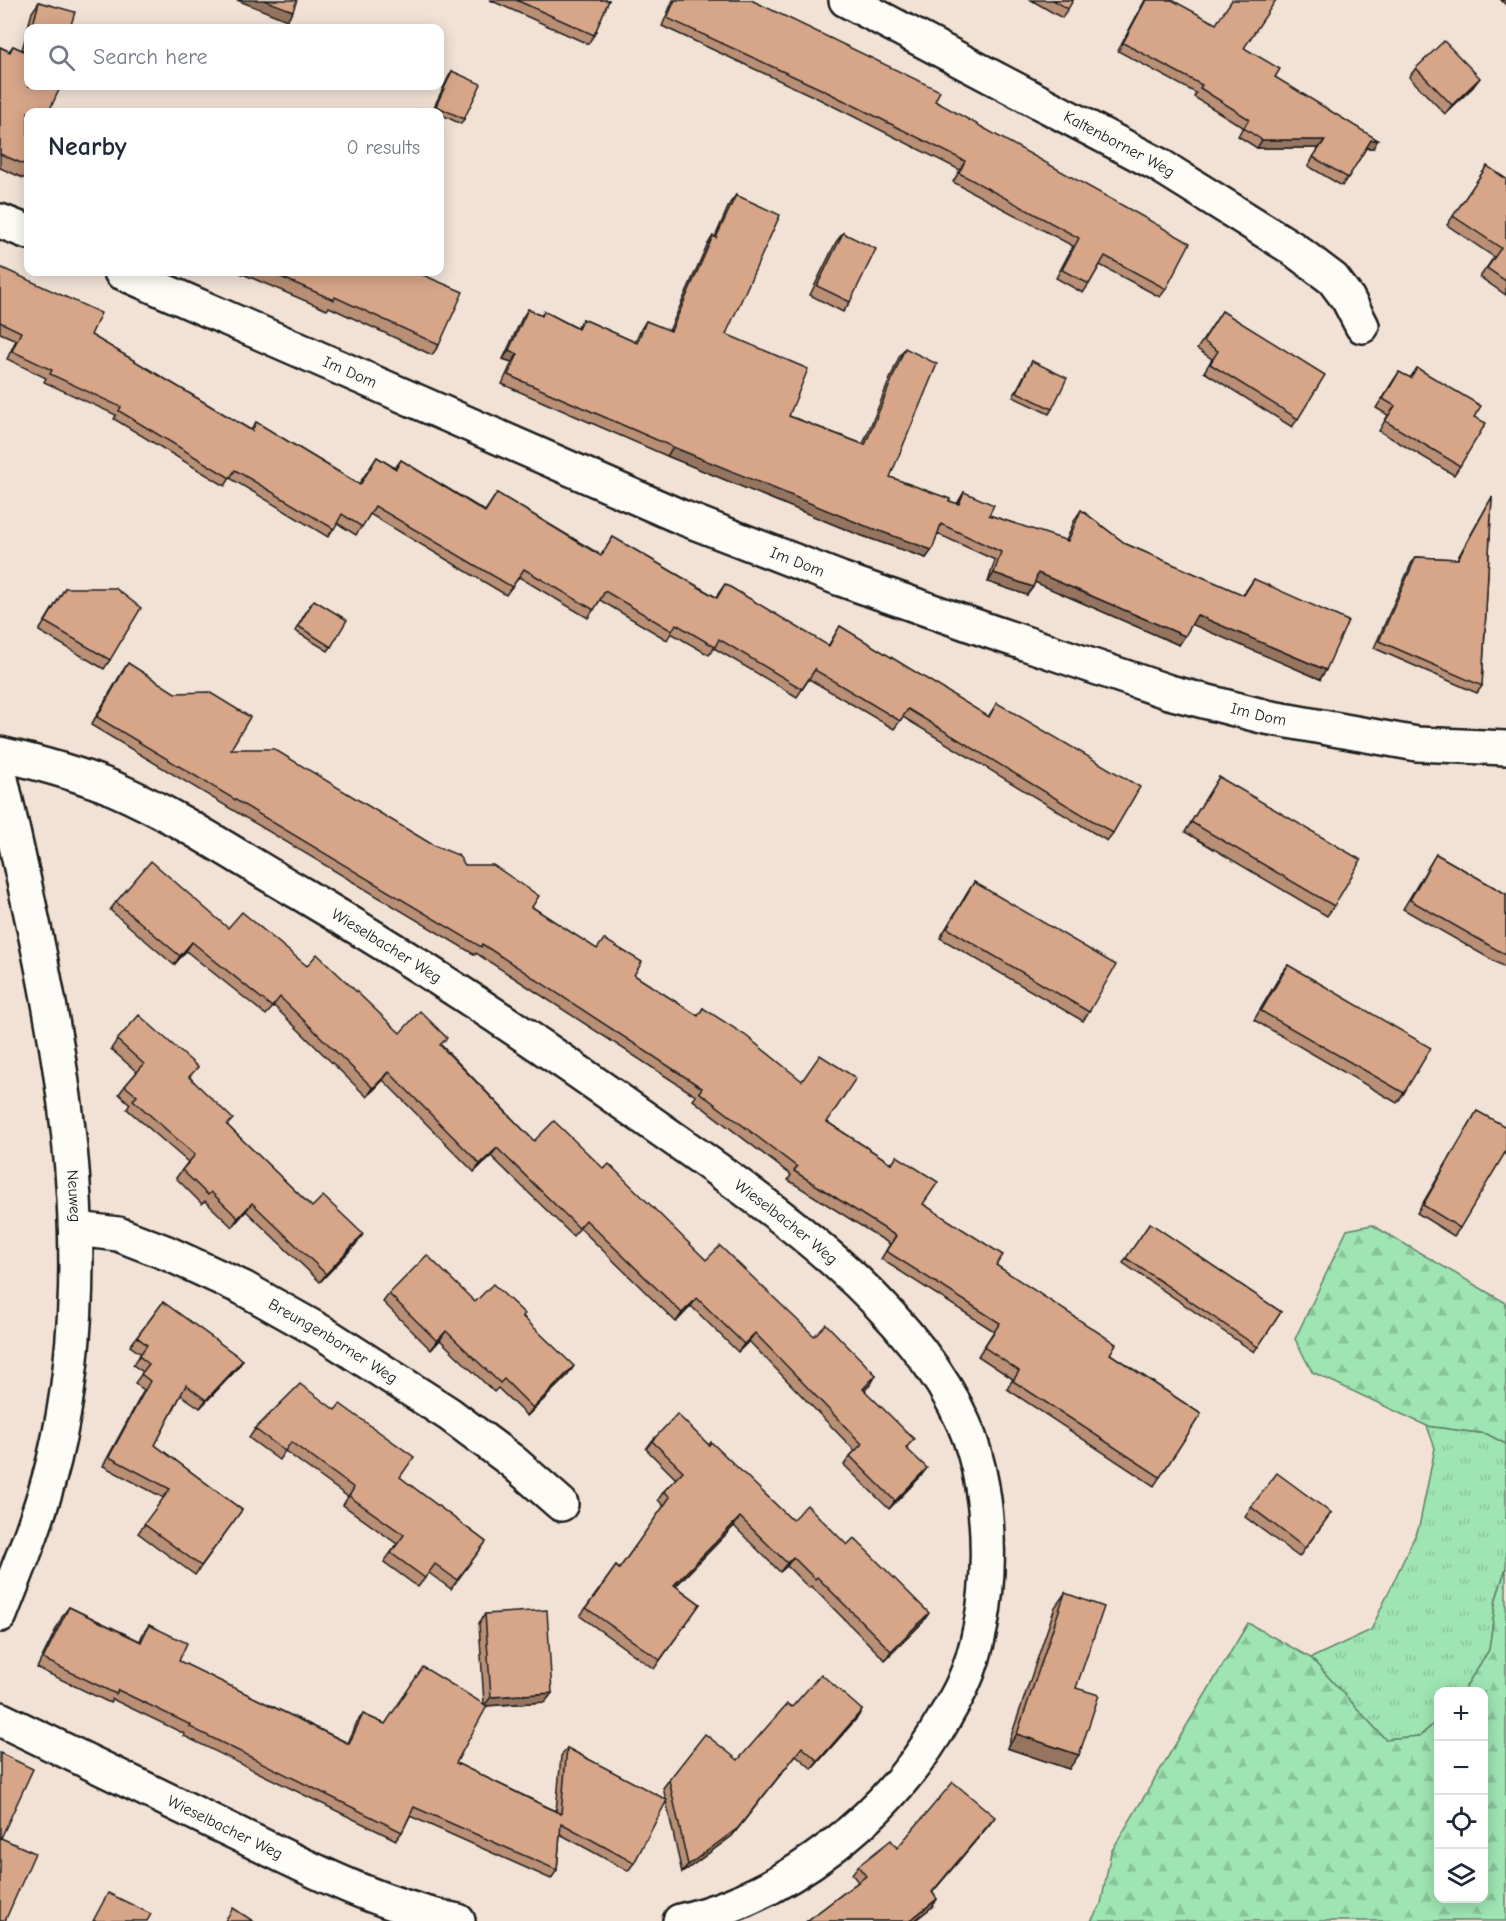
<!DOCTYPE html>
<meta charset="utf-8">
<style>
body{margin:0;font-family:"Comic Neue",sans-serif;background:#f6f6f7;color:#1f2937}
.controls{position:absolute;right:18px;bottom:18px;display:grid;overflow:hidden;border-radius:12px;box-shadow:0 3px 15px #0003}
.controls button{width:54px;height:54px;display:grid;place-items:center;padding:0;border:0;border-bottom:2px solid #e0e1e3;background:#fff;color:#1f2937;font:30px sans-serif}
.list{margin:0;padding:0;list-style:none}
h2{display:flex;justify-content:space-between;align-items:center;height:78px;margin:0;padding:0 24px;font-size:26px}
h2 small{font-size:20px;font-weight:400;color:#747a83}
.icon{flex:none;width:33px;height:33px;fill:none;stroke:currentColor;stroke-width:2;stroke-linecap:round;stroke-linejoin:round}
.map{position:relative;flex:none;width:1506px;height:1921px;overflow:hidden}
.search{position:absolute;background:#fff;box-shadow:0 3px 15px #0003;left:24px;top:24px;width:420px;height:66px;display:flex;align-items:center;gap:15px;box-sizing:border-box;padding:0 21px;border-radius:12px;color:#747a83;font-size:22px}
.panel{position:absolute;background:#fff;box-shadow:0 3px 15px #0003;left:24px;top:108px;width:420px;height:168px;border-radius:12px}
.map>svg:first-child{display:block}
.grass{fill:url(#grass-tufts);stroke:#5d8068;stroke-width:1.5}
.forest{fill:url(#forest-firs);stroke:#5d8068;stroke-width:1.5}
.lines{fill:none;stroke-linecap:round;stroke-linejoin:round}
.minor-casing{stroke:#1c1c1c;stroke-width:38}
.minor{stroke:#fdfcf7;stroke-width:33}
.wall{fill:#b98f76;stroke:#1c1c1c;stroke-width:1.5}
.shaded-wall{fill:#967460;stroke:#1c1c1c;stroke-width:1.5}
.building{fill:#d7a689;stroke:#1c1c1c;stroke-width:1.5}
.labels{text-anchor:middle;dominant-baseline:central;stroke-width:5;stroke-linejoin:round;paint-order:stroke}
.street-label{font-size:16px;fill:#1c1c1c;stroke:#fdfcf7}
</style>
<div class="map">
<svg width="1506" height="1921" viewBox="0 0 1506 1921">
<defs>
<pattern id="grass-tufts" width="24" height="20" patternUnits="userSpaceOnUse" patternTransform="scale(1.5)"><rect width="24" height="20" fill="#9ee5b3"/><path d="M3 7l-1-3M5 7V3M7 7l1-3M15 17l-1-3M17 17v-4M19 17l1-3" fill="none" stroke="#88c499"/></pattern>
<pattern id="forest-firs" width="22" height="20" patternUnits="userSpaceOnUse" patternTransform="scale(1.5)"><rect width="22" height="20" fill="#9ee5b3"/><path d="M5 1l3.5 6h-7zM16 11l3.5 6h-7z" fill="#88c499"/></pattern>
</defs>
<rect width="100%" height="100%" fill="#f2e2d6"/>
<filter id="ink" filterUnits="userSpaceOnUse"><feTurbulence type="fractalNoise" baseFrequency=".0167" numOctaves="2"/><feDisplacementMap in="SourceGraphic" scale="12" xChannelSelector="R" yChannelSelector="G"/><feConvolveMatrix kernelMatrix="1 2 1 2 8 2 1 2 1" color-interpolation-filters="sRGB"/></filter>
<g filter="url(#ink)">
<path class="grass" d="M1427 1426 1487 1434 1506 1444V1568L1496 1599 1489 1650 1463 1691 1438 1692V1720L1420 1736 1385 1739 1311 1658 1371 1630 1419 1527 1435 1448Z"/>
<g class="forest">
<path d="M1372 1225 1506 1303V1444L1487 1434 1427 1426 1312 1372 1295 1339 1347 1230Z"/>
<path d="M1506 1568V1921H1091L1101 1904 1111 1852 1248 1623 1311 1658 1385 1739 1420 1736 1438 1720V1898H1484V1692L1463 1691 1489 1650 1496 1599Z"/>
</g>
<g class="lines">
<g class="minor-casing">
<g id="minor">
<path id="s1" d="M846 0 1159 165 1292 248 1333 279 1348 299 1362 326"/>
<path d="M0 221 28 232"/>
<path id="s2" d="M121 272 681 517 841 579 989 631 1169 692 1266 717 1417 744 1506 748"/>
<path id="s3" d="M0 754C39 763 77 773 115 789 179 817 239 858 300 893 417 962 530 1037 640 1115 752 1194 908 1296 964 1424 996 1496 995 1616 962 1686 957 1697 950 1708 944 1719 890 1815 788 1896 680 1921"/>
<path id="s4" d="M0 774C50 997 109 1232 54 1460 41 1513 20 1564 0 1615"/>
<path id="s5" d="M77 1229 118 1234 167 1253 243 1288 323 1333 449 1414 512 1461 561 1504"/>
<path id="s6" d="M0 1719C78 1756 156 1794 234 1832 306 1867 379 1905 458 1921"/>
</g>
</g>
<use href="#minor" class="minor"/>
</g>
<g class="wall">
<path d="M490 0H609L594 35 588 44Z"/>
<path d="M673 0H751L935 101 1166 289 1160 297 1100 265 1089 284 1083 293 1056 278 1073 246 953 182 960 170 815 97 662 26Z"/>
<path d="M1031 0H1073L1062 18Z"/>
<path d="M1145 0H1172L1244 48 1275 77 1373 148H1366L1342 186 1308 166 1319 148H1257L1238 136 1243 127 1194 97 1196 93 1118 51Z"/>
<path d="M1501 0H1506V5Z"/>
<path d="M39 2 70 28H28V180L0 168V47L9 51 13 46 22 50 32 12Z"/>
<path d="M1416 68 1473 87 1445 114 1409 77Z"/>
<path d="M452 71 464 119 461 124 440 114V112H436L432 111 449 76Z"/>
<path d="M1487 166 1506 179V295L1480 277 1494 257 1447 225Z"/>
<path d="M736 195 726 334 789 416 863 444 899 357 905 348 890 477 957 504 964 492 989 515 1066 541 1075 519 1081 510 1126 544 1243 595 1254 579 1320 679 1192 624 1179 645 1035 582 1033 587 1027 595 988 582 995 560 938 534 926 558 857 534 667 456 502 384 512 362 503 359 522 318 528 309 541 316 544 311 577 328 583 319 635 342 641 329 646 321 669 331 707 245 713 236 715 237 730 203Z"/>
<path d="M843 233 850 302 843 312 810 295 836 242Z"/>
<path d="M0 267 91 335 251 430 256 422 359 484 377 457 395 468 401 460 485 511 497 493 601 555 613 537 716 597 725 584 828 646 840 626 988 717 997 703 1113 833 1107 841 903 717 894 729 809 679 797 697 714 648 709 655 671 633 667 640 600 600 588 618 519 577 506 595 370 514 356 535 337 523 328 537 230 478 225 486 114 419 116 415 44 382 46 378 7 359 16 340 0 333Z"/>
<path d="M238 272H416L439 345 432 355 329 307 327 310Z"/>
<path d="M1222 311 1298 419 1292 427 1204 372 1212 359 1197 349Z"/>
<path d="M1032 361 1052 409 1049 414 1013 397 1029 366Z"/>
<path d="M1417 368 1474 417 1460 466 1454 475 1379 431 1388 415 1376 408 1393 381 1399 372 1410 378Z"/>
<path d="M1492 497 1482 686 1477 693 1374 648 1411 564 1416 557 1457 559 1488 504Z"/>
<path d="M65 588 110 660 104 669 39 631Z"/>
<path d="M310 605 331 647 328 651 295 631Z"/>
<path d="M128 663 231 749 465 865 532 907 634 975 698 1016 703 1008 827 1122 892 1164 897 1156 923 1204 996 1265 1110 1354 1201 1414 1154 1486 1007 1389 1013 1379 978 1356 994 1331 881 1259 890 1244 788 1180 791 1175 693 1100 696 1096 476 953 475 955 91 725 122 672Z"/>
<path d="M1219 777 1334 906 1327 916 1185 832Z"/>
<path d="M1436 854 1506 894V968L1403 909Z"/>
<path d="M974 882 1089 1012 1083 1021 940 938Z"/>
<path d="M116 902 228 928 307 966 400 1033 442 1046 534 1141 604 1169 706 1260 814 1336 876 1375 871 1384 864 1390 907 1449 921 1476 889 1509 844 1465 850 1456 855 1451 749 1341 738 1352 691 1306 676 1322 580 1228 573 1236 491 1156 474 1172 383 1080 367 1097 274 1006 266 1015 186 951 174 965 110 910Z"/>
<path d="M1288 965 1404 1093 1397 1103 1254 1020 1281 974Z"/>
<path d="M117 1040 190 1077 228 1126 312 1207 363 1234 357 1243 320 1282 246 1211 232 1227 205 1201 202 1204 176 1178 188 1162 127 1109 130 1104 119 1094 125 1086 137 1072 111 1049Z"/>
<path d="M1477 1111 1460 1228 1454 1236 1417 1213Z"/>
<path d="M1150 1223 1281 1312 1254 1352 1123 1263Z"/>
<path d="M389 1294 475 1302 523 1316 568 1375 527 1416 498 1388 494 1392 440 1340 431 1350 383 1302Z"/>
<path d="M163 1302 243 1360 237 1369 200 1408 181 1395 155 1445 242 1510 195 1575 138 1533 164 1498 103 1466 144 1390 135 1383 143 1372 133 1365 141 1354 130 1346Z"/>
<path d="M255 1429 400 1478 486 1542 451 1589 429 1573 418 1587 384 1562 397 1544 343 1505 348 1497 285 1451 279 1460 249 1438Z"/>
<path d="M652 1441 709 1445 792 1520 923 1622 885 1660 811 1586 809 1588 787 1566 780 1572 734 1526 676 1586 700 1604 654 1669 580 1616 616 1566 619 1569 664 1506 658 1500 664 1491 676 1479 646 1449Z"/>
<path d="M1251 1507 1331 1513 1299 1557 1245 1517Z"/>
<path d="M1065 1593 1076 1688 1069 1769 1007 1748 1055 1607Z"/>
<path d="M69 1607 140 1641 143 1633 149 1625 179 1661 348 1743 357 1722 363 1714 385 1724 484 1704 479 1623 485 1614 552 1693 545 1702 486 1706 456 1763 556 1811 561 1756 567 1748 666 1800 663 1788 669 1780 738 1760 792 1707 862 1710 857 1718 812 1769 796 1755 732 1836 682 1873 666 1801 634 1863 628 1871 560 1834 557 1870 551 1879 410 1816 402 1832 396 1840 184 1736 185 1734 112 1699 110 1703 37 1668 63 1615Z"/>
<path d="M989 1825 932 1892 937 1899 932 1907 914 1921H807L858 1882 852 1874 858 1866 897 1848Z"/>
</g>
<g class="shaded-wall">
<path d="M237 0H264L293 11 287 20Z"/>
<path d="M1480 78 1473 87 1445 114 1452 105Z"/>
<path d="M1262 140H1325L1319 148H1257Z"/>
<path d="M1371 140H1378L1373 148H1365Z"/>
<path d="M509 350 518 354 512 362 503 359Z"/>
<path d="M673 447 932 550 926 558 857 534 667 456Z"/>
<path d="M994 573 1033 587 1027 595 988 582Z"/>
<path d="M1038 573 1185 636 1179 645 1032 581Z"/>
<path d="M1197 615 1326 670 1320 679 1191 624Z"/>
<path d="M192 942 186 951 174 965 180 956Z"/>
<path d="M389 1072 383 1080 367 1097 373 1088Z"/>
<path d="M497 1148 491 1156 474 1172 480 1164Z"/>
<path d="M252 1203 246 1211 232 1227 238 1218Z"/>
<path d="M363 1234 357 1243 320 1282 326 1274Z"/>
<path d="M697 1298 691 1306 676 1322 682 1313Z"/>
<path d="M446 1331 440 1340 431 1350 437 1341Z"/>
<path d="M755 1333 749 1341 738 1352 744 1344Z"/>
<path d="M243 1360 237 1369 200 1408 206 1400Z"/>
<path d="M574 1366 568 1375 527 1416 533 1408Z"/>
<path d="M876 1375 871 1384 857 1398 863 1389Z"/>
<path d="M927 1468 921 1476 889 1509 895 1501Z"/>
<path d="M740 1517 734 1526 668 1594 674 1585Z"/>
<path d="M793 1557 787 1566 780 1572 787 1563Z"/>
<path d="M929 1613 923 1622 885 1660 891 1651Z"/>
<path d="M552 1693 545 1702 484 1706 491 1697Z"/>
<path d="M862 1710 857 1718 812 1769 818 1761Z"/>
<path d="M1017 1734 1079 1755 1069 1769 1007 1748Z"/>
<path d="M802 1747 732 1836 682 1873 688 1865Z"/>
<path d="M995 1817 989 1825 926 1900 932 1892Z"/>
<path d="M937 1899 932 1907 914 1921H909Z"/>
</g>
<g class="building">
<path d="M264 0H297L293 11Z"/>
<path d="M516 0H609L594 35Z"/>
<path d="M675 0H751L940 91 935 101 1190 243 1166 289 1105 256 1089 284 1062 270 1079 238 959 173 965 161 821 89 667 18Z"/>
<path d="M1053 0H1073L1068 9Z"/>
<path d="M1146 0H1172L1216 24 1232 0H1276L1244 48 1280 69 1275 77 1378 140H1371L1348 178 1313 157 1325 140H1262L1244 128 1249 119 1200 88 1202 85 1123 43Z"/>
<path d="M39 2 75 12 70 28H32Z"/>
<path d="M1444 41 1480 78 1452 105 1416 68Z"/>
<path d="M28 42V86H61L49 111 53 112H28V166L0 154V47L10 52 13 46 26 52Z"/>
<path d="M452 71 481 84 464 119 436 106Z"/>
<path d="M1487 166 1506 179V281L1487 268 1501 248 1453 216Z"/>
<path d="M736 195 780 215 726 334 808 369 789 416 865 445 905 348 937 364 890 477 950 499 949 501 959 504 964 492 994 505 989 515 1068 541 1081 510 1126 544 1244 595 1254 579 1348 621 1326 670 1197 615 1185 636 1038 573 1033 587 994 573 1001 552 941 524 932 550 863 525 673 447 508 375 518 354 509 350 528 309 542 316 544 311 578 329 583 319 637 343 646 321 671 331 713 236 716 238Z"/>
<path d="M843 233 876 249 850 302 817 286Z"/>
<path d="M0 267 101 313 91 335 252 431 256 422 360 485 377 457 396 469 401 460 485 512 497 493 601 556 613 537 717 598 725 584 829 646 840 626 989 717 997 703 1140 787 1113 833 908 709 900 721 815 670 816 668 802 689 719 639 715 647 676 624 672 631 605 591 594 610 524 569 512 587 375 506 362 527 342 514 334 529 235 470 230 478 119 411 121 407 50 374 52 370 12 351 21 332 0 322Z"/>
<path d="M269 272H416L463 292 439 345 335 297 334 300Z"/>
<path d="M1222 311 1325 375 1298 419 1210 364 1218 351 1203 341Z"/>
<path d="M1032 361 1067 378 1052 409 1017 392Z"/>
<path d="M1417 368 1481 406 1474 417 1486 423 1460 466 1385 421 1395 406 1383 399 1399 372 1411 378Z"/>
<path d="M1492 497 1482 686 1379 641 1416 557 1458 559Z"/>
<path d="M65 588H115L141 608 110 660 45 622Z"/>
<path d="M314 600 347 620 331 647 298 626Z"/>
<path d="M128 663 175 693 209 692 250 717 231 749H274L433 845 458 855 465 865H493L539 896 532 907 597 949 604 939 642 962 634 975 698 1016 703 1008 745 1035 802 1081 820 1055 856 1078 827 1122 892 1164 897 1156 938 1182 923 1204 1003 1255 996 1265 1116 1344 1110 1354 1201 1414 1160 1477 1013 1381 1019 1371 984 1347 1000 1323 886 1251 896 1236 794 1171 797 1167 699 1092 702 1088 482 944 481 947 97 717Z"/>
<path d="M1219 777 1361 860 1334 906 1191 822Z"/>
<path d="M1436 854 1506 894V955L1410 900Z"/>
<path d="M151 861 228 928 242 912 307 966 317 954 400 1033 420 1011 447 1038 440 1045 534 1141 554 1121 604 1169 609 1164 706 1260 720 1246 814 1336 826 1324 876 1375 863 1389 914 1439 906 1448 927 1468 895 1501 850 1456 862 1444 755 1333 744 1344 697 1298 682 1313 586 1220 579 1228 497 1148 480 1164 389 1072 373 1088 280 997 272 1007 192 942 180 956 116 902Z"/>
<path d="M974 882 1116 965 1089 1012 947 928Z"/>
<path d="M1288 965 1431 1048 1404 1093 1261 1011Z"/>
<path d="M139 1015 198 1067 189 1077 233 1119 227 1125 312 1207 323 1196 363 1234 326 1274 252 1203 238 1218 211 1192 208 1195 182 1170 195 1155 133 1100 137 1096 125 1086 144 1064 117 1040Z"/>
<path d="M1477 1111 1506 1127V1151L1460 1228 1423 1205Z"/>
<path d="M1150 1223 1281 1312 1258 1347 1126 1258Z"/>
<path d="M427 1255 475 1302 493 1284 525 1314 522 1316 574 1366 533 1408 504 1379 500 1383 446 1331 437 1341 389 1294Z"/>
<path d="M163 1302 243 1360 206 1400 186 1385 155 1445 242 1510 201 1566 144 1524 170 1489 109 1457 150 1381 141 1374 149 1364 139 1356 147 1345 137 1337Z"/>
<path d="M300 1384 335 1410 340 1404 414 1457 400 1477 486 1542 457 1580 435 1564 425 1578 391 1553 404 1535 349 1496 354 1488 291 1442 285 1451 255 1429Z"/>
<path d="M677 1414 709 1445 711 1442 792 1520 807 1505 847 1545 854 1538 929 1613 891 1651 817 1577 815 1579 793 1557 787 1563 740 1517 674 1585 700 1604 660 1660 586 1608 616 1566 619 1569 670 1497 664 1491 683 1471 652 1441Z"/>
<path d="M1277 1473 1331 1513 1305 1548 1251 1507Z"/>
<path d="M1065 1593 1104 1607 1076 1688 1099 1695 1079 1755 1017 1734Z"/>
<path d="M69 1607 141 1642 149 1625 187 1643 179 1661 349 1744 363 1714 385 1724 423 1667 487 1706 456 1763 561 1814 567 1748 667 1800 634 1863 561 1823 557 1870 414 1807 402 1832 190 1727 191 1725 118 1690 116 1694 43 1659Z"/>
<path d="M547 1610 552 1693 491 1697 485 1614Z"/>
<path d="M821 1674 862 1710 818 1761 802 1747 738 1828 688 1865 669 1780 705 1734 738 1760 787 1704 792 1707Z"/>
<path d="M0 1753 33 1769 1 1838 35 1853 5 1921H0Z"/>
<path d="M953 1782 995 1817 932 1892 937 1899 909 1921H807L866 1876 858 1866 891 1840 897 1848Z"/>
<path d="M108 1893 151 1914 147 1921H93Z"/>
<path d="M233 1908 253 1921H225Z"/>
</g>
</g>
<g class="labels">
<g class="street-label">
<text stroke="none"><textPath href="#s1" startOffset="309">Kaltenborner Weg</textPath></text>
<text stroke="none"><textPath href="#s2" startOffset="250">Im Dom</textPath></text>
<text stroke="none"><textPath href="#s2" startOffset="736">Im Dom</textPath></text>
<text stroke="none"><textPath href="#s2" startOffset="1222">Im Dom</textPath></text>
<text stroke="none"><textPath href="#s3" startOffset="434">Wieselbacher Weg</textPath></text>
<text stroke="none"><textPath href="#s4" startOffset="429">Neuweg</textPath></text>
<text stroke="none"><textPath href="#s3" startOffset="920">Wieselbacher Weg</textPath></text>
<text stroke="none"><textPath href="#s5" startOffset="282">Breungenborner Weg</textPath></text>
<text stroke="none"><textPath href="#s6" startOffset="250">Wieselbacher Weg</textPath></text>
</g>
</g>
</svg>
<div class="controls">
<button>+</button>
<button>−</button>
<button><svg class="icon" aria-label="locate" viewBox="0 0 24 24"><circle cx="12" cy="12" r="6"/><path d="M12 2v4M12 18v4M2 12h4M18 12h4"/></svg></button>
<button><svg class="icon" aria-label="layers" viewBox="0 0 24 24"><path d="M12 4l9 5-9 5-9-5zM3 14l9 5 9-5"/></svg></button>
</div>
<div class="search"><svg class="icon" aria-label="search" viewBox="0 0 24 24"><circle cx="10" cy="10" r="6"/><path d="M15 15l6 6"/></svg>Search here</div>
<section class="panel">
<h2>Nearby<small>0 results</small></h2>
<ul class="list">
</ul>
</section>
</div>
